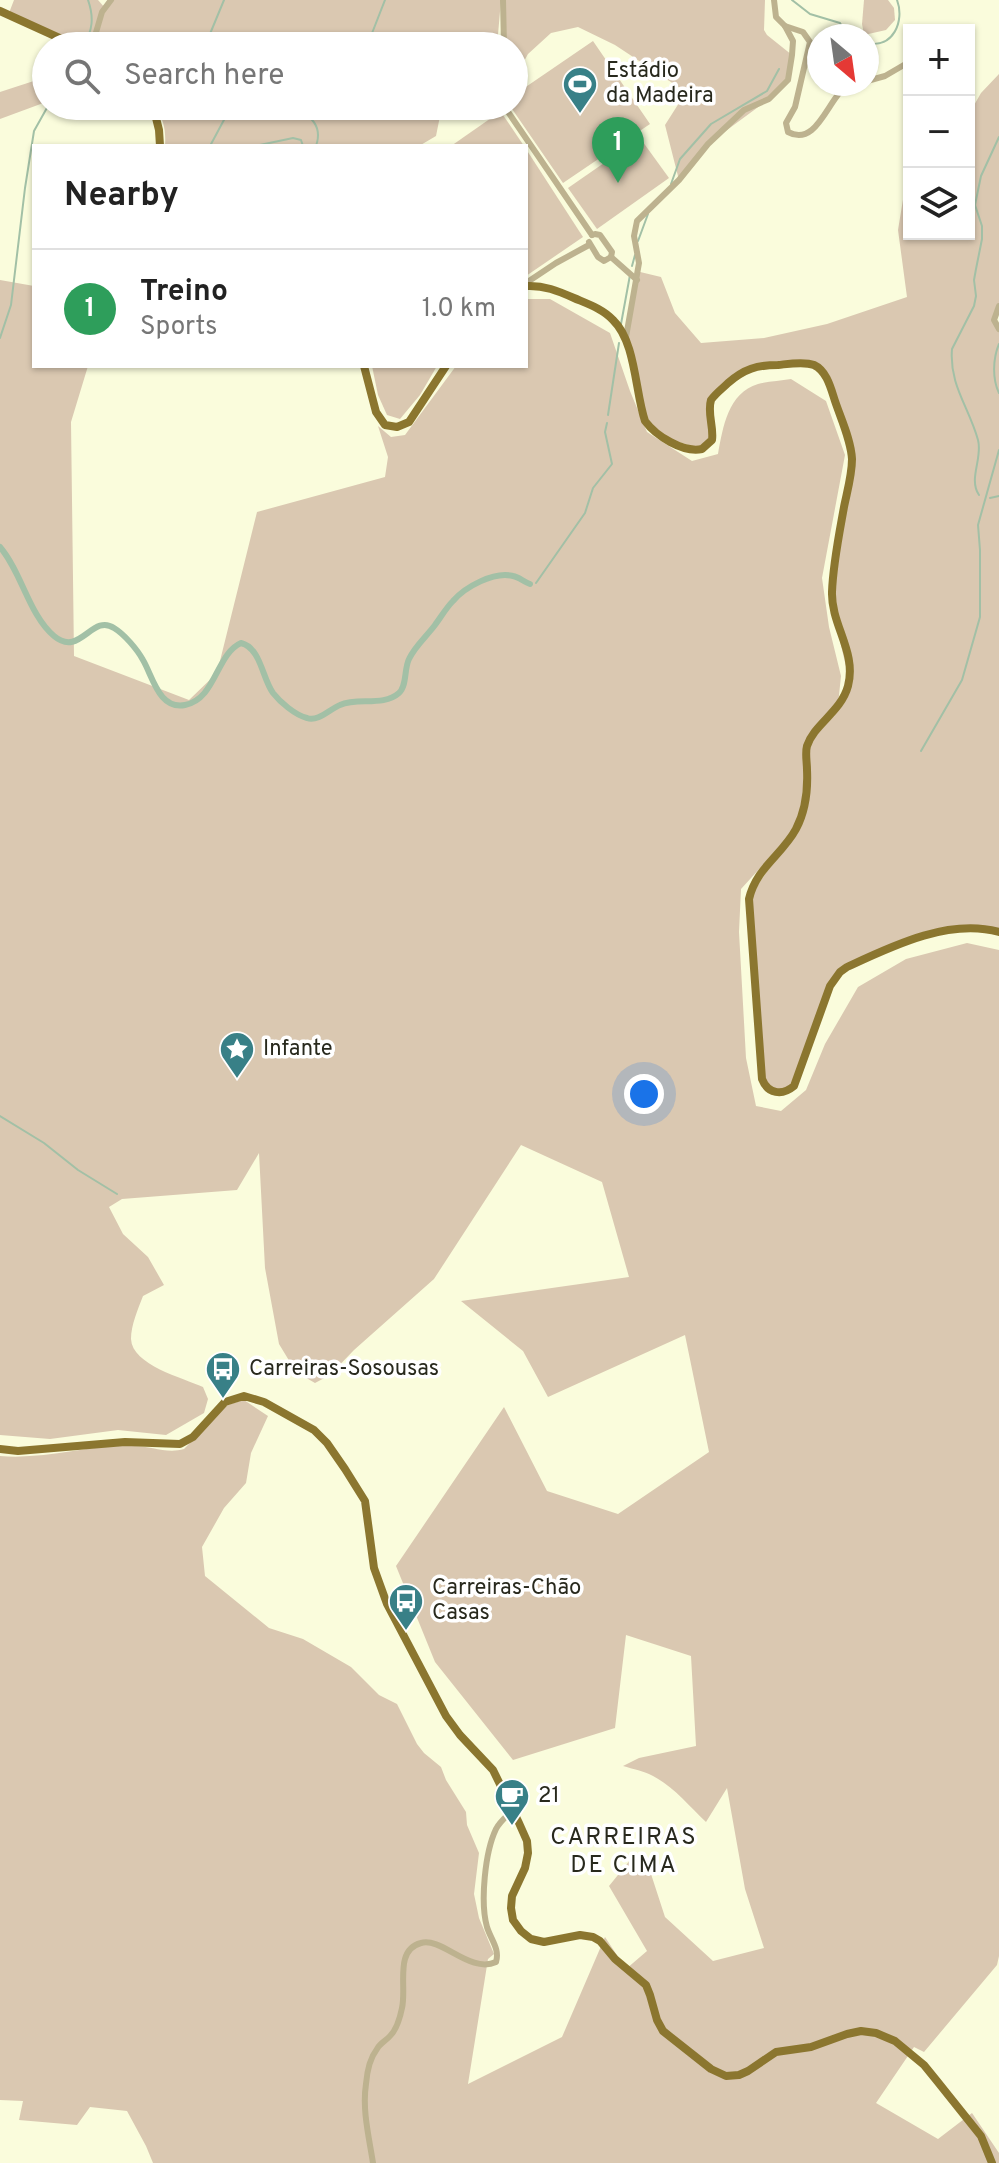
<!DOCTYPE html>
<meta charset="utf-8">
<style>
body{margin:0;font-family:Overpass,sans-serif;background:#f2f2f2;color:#222}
.controls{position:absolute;right:24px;top:24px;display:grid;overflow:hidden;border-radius:0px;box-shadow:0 2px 6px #0004}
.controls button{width:72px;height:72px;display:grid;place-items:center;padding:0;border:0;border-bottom:2px solid #e0e0e0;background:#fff;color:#222;font:40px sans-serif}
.compass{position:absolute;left:807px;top:24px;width:72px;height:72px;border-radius:50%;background:#fff;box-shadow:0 2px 6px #0004;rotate:151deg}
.you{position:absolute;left:644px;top:1094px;width:28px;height:28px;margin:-20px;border:6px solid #fff;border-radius:50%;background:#1a73e8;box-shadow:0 0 0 12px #1a73e833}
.badge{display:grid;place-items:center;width:52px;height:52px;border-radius:50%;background:#0b8043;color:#fff;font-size:26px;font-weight:700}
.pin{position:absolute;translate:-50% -66px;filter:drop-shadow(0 2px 4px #0008)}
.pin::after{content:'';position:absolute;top:42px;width:28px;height:24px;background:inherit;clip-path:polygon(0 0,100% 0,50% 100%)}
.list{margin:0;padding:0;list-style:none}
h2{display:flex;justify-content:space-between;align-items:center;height:104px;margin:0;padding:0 32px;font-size:34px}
h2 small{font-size:26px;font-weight:400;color:#767676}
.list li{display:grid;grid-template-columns:52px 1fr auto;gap:24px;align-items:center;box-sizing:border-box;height:120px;padding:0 32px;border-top:2px solid #e0e0e0}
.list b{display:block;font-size:30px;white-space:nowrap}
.list p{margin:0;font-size:26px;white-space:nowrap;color:#767676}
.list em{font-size:26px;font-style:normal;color:#767676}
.icon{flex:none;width:44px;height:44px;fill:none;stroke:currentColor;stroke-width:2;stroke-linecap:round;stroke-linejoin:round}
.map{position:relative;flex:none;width:999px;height:2163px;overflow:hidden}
.search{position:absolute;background:#fff;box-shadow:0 2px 6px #0004;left:32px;top:32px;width:496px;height:88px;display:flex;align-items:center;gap:20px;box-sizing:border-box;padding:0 28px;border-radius:44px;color:#767676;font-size:30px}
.panel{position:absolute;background:#fff;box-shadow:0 2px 6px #0004;left:32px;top:144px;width:496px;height:224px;border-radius:0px}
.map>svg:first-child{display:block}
.green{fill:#dac8b1}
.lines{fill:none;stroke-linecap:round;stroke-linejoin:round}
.stream{stroke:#a2c0a6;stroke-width:2}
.canal{stroke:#a2c0a6;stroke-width:6}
.minor{stroke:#bdb28f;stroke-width:6}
.major{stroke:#8b762f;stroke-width:8}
.labels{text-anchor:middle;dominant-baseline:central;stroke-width:7;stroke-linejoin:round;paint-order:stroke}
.poi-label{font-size:22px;fill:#28291d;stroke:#fff;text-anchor:start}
.neighbourhood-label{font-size:24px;letter-spacing:2px;fill:#28291d;stroke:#fff}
</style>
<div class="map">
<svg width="999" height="2163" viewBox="0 0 999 2163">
<rect width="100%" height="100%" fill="#fafcdc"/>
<g class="green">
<path d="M14 0H98L105 8 114 0H501L497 46H76L9 13Z"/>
<path d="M503 0H765L764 30 767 35 792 55 788 80 769 99 708 144 679 180 665 125 686 92 615 45 578 27 551 33 528 54 522 65 514 68V46H504Z"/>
<path d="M864 0H888L894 8 895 20 886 30 864 35 862 24Z"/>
<path d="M593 41 650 124 563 183 510 106H514V95Z"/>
<path d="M999 74V306L995 320 999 330V933L963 929 938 933 847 967 835 978 788 1091 776 1093 762 1079 749 899 791 834 741 889 739 932 746 1058 756 1106 781 1111 806 1090 825 1044 858 987 906 959 967 943 999 950V1956L997 1965 924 2052 914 2047 876 2103 938 2139 972 2113 999 2153V2163H153L146 2146 127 2111 90 2107 77 2125 19 2120 23 2101 0 2100V1456C47 1460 89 1444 134 1446 151 1446 167 1454 184 1449L227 1405 244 1400 268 1416 251 1453 246 1483 224 1508 202 1547 205 1576 269 1628 303 1639 351 1667 379 1695 397 1704 417 1744 424 1753 441 1767 446 1780 466 1812 467 1825 479 1853 474 1894 479 1918 494 1954 488 1959 468 2084 562 2037 605 1937 626 1969 647 1951 609 1886 631 1859 651 1874 665 1917 713 1961 764 1948 745 1889 727 1788 706 1822C689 1806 674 1787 653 1776 644 1771 633 1769 623 1766L639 1758 696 1746 691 1656 626 1635 615 1728 513 1760 435 1662 396 1566 504 1407 547 1491 618 1514 709 1452 685 1335 548 1397 523 1351 461 1301 629 1277 602 1182 521 1145 434 1279 354 1350 330 1375 315 1383 296 1372 279 1344 265 1268 259 1153 237 1190 122 1199 109 1207 123 1234 148 1257 164 1285 143 1296C138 1309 131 1325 131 1339 132 1365 183 1378 203 1387L208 1399 204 1413 166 1435 118 1430 50 1439 0 1435V280L34 286V366H88L71 422 74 656 189 700 217 673 257 512 385 477 388 457 378 426 391 437 405 435 456 366H526V299H550L610 333 630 391 647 432 692 461 718 454C723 427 728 393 758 384 769 381 780 381 791 379L826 401 845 455 822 578 829 627 841 676 838 705 849 680 832 606 850 475V445L824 373 813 365H761L713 396V431L702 449 662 437 642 411 627 355 626 337 636 271 661 277 675 313 701 343 764 338 827 324 907 297 898 230 909 163V134V234H969V114L981 93Z"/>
<path d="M46 77V102L0 119V92Z"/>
<path d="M155 106H474L441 111 436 136 419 146H165C166 130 164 120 155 106Z"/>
<path d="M501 112 524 146H451L494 116Z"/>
<path d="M640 138 669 178 597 229 568 188Z"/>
<path d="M526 149 583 237 526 276Z"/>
<path d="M372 366H437L420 395 400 419 387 415 378 395Z"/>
</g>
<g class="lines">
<g class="stream">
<path d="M792 0 810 14 840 23 842 27 841 36"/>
<path d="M867 43C893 49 905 21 897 0"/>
<path d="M83 46C93 31 94 17 88 0"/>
<path d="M205 46 224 0"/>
<path d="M367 46 385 0"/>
<path d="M288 106C307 113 324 123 316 146"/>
<path d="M210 146 225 118 223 106"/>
<path d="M255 146 293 138 301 140 303 146"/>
<path d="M671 184 680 159 711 124 767 91 779 69"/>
<path d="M638 241 648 214"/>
<path d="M632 266 635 255"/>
<path d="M621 324 630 275"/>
<path d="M0 338 11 305 25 188 34 131 48 106"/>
<path d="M999 344C993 358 992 379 999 393"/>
<path d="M608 415 619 343"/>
<path d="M979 495C968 479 983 458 978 440 969 407 949 385 952 349L974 306 976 296 974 280 976 269 982 239V226L975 205 981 176 999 137"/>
<path d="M990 498 999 496"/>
<path d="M536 583 585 513 593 488 612 464 605 432 607 423"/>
<path d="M921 751 962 680 980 617V550L978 525 999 450"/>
<path d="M0 1116 44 1143 78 1170 117 1194"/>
</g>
<path class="canal" d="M0 547C22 573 29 615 54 636 80 658 92 613 114 628 124 634 137 649 143 660 153 677 159 710 185 705 216 699 216 654 241 643 261 648 262 678 273 693 280 702 295 715 307 718 318 722 330 709 340 705 358 697 383 707 399 693 407 686 404 669 409 659 415 646 426 637 435 625 441 617 446 608 453 601 465 587 494 571 513 576 519 577 524 582 530 584"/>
<g class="minor">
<path d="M503 0 504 46"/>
<path d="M785 26 803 32 810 42 795 107 786 123 788 132C817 148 828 98 848 84"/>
<path d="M92 46 102 12 111 0"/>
<path d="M867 81 885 76 909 62"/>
<path d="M496 106H497"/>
<path d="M504 106 592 235"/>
<path d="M592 235 595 234 600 235 612 252 611 257"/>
<path d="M589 242 598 257 604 261 611 257"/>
<path d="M611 257 637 280"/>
<path d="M526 286 529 281 556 263 589 245"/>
<path d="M999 306 994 320 999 329"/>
<path d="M626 337 639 263 634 236 637 221 679 180 708 144 744 110 769 99 788 80 792 55 793 41 785 26 776 17 774 0"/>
<path d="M373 2163C369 2137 362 2110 366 2084 367 2072 370 2058 377 2049 380 2043 386 2041 390 2036 397 2029 400 2018 402 2008 407 1987 394 1950 421 1943 442 1937 470 1974 496 1962 500 1949 491 1940 487 1927 480 1902 485 1852 496 1829 500 1821 507 1816 513 1810"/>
</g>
<g class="major">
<path d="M0 11 77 46"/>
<path d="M153 106 159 130 160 146"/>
<path d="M526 286C544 285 558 291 574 298 588 304 603 309 613 320 636 342 635 392 645 421 656 436 683 453 702 449L712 440C714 427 707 413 711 400 716 393 722 389 728 383 744 369 757 365 778 365 788 364 804 361 814 365 827 371 831 389 835 401 841 419 851 440 852 459 852 475 847 492 844 507 839 535 833 564 832 592 831 625 857 652 848 686 841 712 814 724 807 746 805 753 807 762 807 770 808 791 806 810 796 829 782 855 756 868 749 899L762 1079C768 1094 782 1096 794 1086L830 986 840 972 847 967C892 946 949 918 999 932"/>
<path d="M364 366 376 412 385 425 397 427 409 422 446 366"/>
<path d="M0 1449 18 1451 125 1442 180 1444 193 1437 225 1402 244 1396 264 1402 314 1430 327 1443 345 1469 365 1501 374 1568 387 1604 446 1716 460 1735 493 1770 519 1823 527 1841 528 1853 525 1868 512 1896 511 1908 513 1920 521 1931 531 1939 544 1942 580 1935 593 1937 600 1941 615 1959 646 1985 650 1995 657 2020 663 2031 711 2069 726 2076 739 2075 748 2071 776 2052 811 2047 847 2034 861 2031 876 2033 895 2041 924 2065 937 2081 981 2136 992 2163"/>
</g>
</g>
<defs>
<g id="stadium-pin" transform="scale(1.8)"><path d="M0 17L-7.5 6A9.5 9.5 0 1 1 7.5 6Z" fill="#388087" stroke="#fff"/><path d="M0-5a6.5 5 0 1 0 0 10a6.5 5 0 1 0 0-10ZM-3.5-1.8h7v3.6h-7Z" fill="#fff"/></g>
<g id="sight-pin" transform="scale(1.8)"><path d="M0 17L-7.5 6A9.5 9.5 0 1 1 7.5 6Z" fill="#388087" stroke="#fff"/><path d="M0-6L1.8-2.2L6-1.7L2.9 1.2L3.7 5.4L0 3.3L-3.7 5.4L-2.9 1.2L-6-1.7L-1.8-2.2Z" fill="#fff"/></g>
<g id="bus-pin" transform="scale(1.8)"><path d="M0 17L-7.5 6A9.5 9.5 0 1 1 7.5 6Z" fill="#388087" stroke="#fff"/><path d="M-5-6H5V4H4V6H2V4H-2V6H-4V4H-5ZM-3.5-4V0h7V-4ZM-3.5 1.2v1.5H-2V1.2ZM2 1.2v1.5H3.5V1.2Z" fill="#fff"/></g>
<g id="cafe-pin" transform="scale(1.8)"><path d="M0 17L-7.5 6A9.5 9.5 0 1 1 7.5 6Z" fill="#388087" stroke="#fff"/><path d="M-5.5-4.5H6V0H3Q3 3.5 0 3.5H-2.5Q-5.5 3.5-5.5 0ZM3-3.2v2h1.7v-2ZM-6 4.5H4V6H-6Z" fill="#fff"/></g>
</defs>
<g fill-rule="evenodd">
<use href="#stadium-pin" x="580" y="84"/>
<use href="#sight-pin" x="237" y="1049"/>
<use href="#bus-pin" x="223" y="1369"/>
<use href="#bus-pin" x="406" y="1601"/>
<use href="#cafe-pin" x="512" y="1796"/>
</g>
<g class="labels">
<g class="poi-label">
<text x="606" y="71">Estádio<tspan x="606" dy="25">da Madeira</tspan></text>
<text x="263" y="1049">Infante</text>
<text x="249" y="1369">Carreiras-Sosousas</text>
<text x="432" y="1588">Carreiras-Chão<tspan x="432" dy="25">Casas</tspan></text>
<text x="538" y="1796">21</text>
</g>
<g class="neighbourhood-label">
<text x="624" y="1838">CARREIRAS<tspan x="624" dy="28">DE CIMA</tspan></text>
</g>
</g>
</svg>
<div class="controls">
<button>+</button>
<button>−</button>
<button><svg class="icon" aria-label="layers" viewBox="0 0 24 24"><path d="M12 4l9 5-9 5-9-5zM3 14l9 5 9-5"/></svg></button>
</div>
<svg class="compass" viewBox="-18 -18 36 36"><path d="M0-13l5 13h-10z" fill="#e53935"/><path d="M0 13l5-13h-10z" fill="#767676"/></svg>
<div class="you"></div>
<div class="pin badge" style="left:618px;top:183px;background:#2e9e5b">1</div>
<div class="search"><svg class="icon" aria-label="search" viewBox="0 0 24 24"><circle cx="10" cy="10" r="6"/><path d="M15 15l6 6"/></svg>Search here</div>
<section class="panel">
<h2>Nearby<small></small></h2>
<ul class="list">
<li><span class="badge" style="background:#2e9e5b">1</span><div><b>Treino</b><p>Sports</p></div><em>1.0 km</em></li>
</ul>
</section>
</div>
